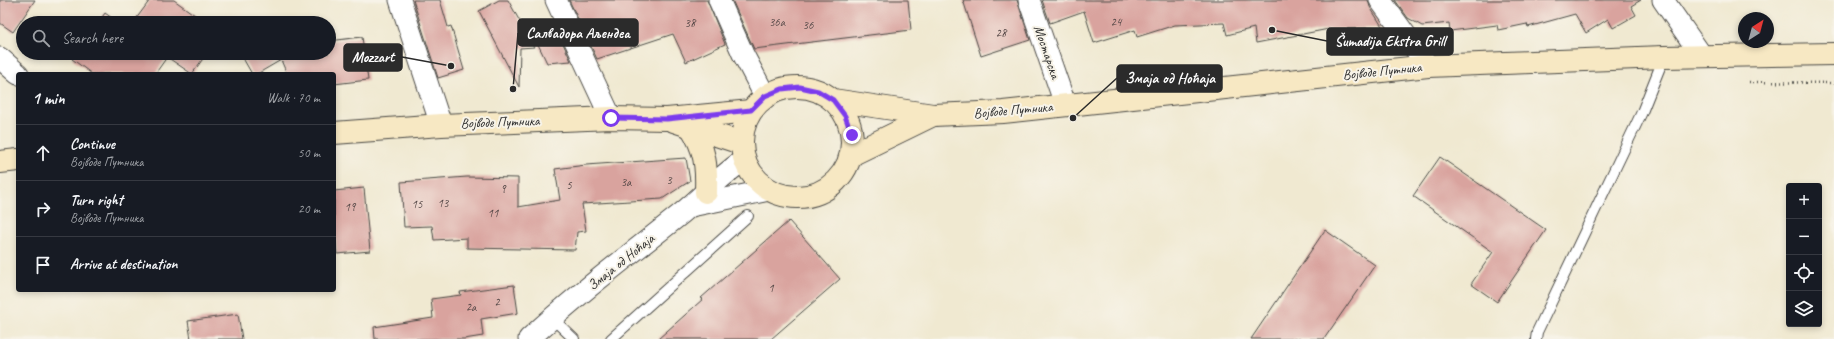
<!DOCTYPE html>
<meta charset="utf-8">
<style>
body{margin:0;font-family:Caveat,sans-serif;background:#20242c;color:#f1f3f6}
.controls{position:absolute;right:12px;bottom:12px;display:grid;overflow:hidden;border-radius:4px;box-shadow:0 2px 6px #0003}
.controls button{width:36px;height:36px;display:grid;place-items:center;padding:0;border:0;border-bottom:1px solid #363941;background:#171b24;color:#f1f3f6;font:20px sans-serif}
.compass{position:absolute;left:1738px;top:12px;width:36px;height:36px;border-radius:50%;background:#171b24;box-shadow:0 2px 6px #0003;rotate:36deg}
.stop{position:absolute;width:12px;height:12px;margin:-9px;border:3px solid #7c3aed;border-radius:50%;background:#fff}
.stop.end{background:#7c3aed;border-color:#fff;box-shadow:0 1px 4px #0008}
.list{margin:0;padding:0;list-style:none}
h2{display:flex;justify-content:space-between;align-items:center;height:52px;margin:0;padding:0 16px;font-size:17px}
h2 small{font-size:13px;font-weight:400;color:#9ea1a6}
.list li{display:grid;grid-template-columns:26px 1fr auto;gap:12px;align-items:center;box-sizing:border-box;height:56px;padding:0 16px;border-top:1px solid #363941}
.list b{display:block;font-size:15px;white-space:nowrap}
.list p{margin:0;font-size:13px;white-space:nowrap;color:#9ea1a6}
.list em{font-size:13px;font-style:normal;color:#9ea1a6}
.icon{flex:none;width:22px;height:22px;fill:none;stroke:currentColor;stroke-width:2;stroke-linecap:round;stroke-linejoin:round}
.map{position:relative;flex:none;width:1834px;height:339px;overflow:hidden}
.search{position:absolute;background:#171b24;box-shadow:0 2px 6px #0003;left:16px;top:16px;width:320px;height:44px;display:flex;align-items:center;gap:10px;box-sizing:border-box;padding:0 14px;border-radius:22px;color:#9ea1a6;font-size:15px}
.panel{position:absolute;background:#171b24;box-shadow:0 2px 6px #0003;left:16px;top:72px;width:320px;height:220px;border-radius:4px}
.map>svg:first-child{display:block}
.building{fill:#d9a39e}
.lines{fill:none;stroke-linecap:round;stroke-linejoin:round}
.lane-casing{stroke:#494844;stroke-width:12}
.street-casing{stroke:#494844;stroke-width:23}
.secondary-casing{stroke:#494844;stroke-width:24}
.path{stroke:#494844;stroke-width:2.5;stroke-dasharray:1 3;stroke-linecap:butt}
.lane{stroke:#fff;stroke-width:10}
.street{stroke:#fff;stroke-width:21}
.secondary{stroke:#f7e8c3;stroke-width:22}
.route{stroke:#7c3aed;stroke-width:5}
.labels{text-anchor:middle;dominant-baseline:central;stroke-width:4;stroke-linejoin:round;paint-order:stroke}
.number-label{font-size:12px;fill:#564948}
.street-label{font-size:14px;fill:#2b2b2b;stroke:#f7f3e8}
.leader{fill:none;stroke:#2b2b2b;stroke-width:1.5}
.callout-dot{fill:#2b2b2b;stroke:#f7f3e8;stroke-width:1.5}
.callout{fill:#2b2b2b;stroke:#2b2b2b;stroke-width:1.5}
.callout-label{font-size:15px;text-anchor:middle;font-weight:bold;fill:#fff}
</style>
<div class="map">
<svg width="1834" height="339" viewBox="0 0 1834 339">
<rect width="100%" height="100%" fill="#f7f3e8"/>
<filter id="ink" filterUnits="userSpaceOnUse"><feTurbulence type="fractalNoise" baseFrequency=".025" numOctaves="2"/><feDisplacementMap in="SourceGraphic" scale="8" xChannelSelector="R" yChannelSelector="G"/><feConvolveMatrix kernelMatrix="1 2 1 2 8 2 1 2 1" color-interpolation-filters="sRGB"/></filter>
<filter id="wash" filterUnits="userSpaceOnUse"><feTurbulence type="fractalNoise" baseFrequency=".012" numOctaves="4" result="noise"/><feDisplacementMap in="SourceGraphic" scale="16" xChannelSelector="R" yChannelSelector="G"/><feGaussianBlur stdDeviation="0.9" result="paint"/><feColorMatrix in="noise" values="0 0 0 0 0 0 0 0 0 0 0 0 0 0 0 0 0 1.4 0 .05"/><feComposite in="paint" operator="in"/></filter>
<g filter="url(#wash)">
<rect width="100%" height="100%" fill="#f0e9d1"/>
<g id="blocks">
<g class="building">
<path d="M0 0H35L13 32 0 23Z"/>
<path d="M150 0H174L206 23H133Z"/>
<path d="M413 0H440L448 27 451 26 464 70 438 78Z"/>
<path d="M499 0H508L534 47 520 48 519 87 479 11Z"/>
<path d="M569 0H707L725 44 686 62 673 34 597 59Z"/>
<path d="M732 0H908L911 30 754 49Z"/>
<path d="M963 0H1017L1030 40 981 56Z"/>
<path d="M1042 0H1368L1370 7 1383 28 1329 29 1256 43 1254 28 1227 35 1224 23 1175 25 1137 37 1135 30 1094 43 1084 11 1050 23Z"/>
<path d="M1395 0H1641L1631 6 1636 15 1613 28 1608 19 1586 33 1575 14 1528 27 1527 24 1498 30 1497 25 1450 31 1449 23 1422 26 1408 18Z"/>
<path d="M105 13 119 23H98Z"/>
<path d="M556 28 571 61 547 63 535 38Z"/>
<path d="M362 37 368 80 334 84V74H287L281 60 257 74H252L240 53H329V41Z"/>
<path d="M76 53H207L192 74 167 57 155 74H92L72 59Z"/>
<path d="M1440 157 1546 230 1497 302 1471 284 1493 252 1413 196Z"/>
<path d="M686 158 690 181 662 199 582 204 586 231 577 232 575 250 467 248V238L434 240 432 226 404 227 401 182 467 177 518 178V207L560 200 555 169 586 165Z"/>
<path d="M364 188 370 251 337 254 334 224V191Z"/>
<path d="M789 221 840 279 771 339H658L703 299 701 298Z"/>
<path d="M1325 230 1375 265 1324 339H1251Z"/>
<path d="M514 285 518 313 481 319 483 336 464 339H375L374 327 433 318 431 299 461 295 460 292Z"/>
<path d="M238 314 242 339H191L188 321Z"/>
</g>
</g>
</g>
<g filter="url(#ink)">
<use href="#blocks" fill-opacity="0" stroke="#494844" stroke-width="1"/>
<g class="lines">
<g class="lane-casing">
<g id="lane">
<path d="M552 318 574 339"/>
<path d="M611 339 748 216"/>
<path d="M1536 339 1537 332 1642 112 1664 57"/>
</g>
</g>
<g class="street-casing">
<g id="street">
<path d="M400 0 441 125"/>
<path d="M556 0 611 118"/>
<path d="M719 0 743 54 765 96"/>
<path d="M1029 0 1065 104"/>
<path d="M1380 0 1428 66"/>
<path d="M1663 0 1702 56"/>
<path d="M0 58 18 74"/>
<path d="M691 206 769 190"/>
<path d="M529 339C577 294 631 254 682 213 703 196 721 175 744 160"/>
</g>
</g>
<g class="secondary-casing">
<g id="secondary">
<circle cx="797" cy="142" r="55"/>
<path d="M833 100 933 115 1003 112 1428 66 1664 57 1834 54"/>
<path d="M674 121 741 143"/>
<path d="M691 127C705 149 707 166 706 192"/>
<path d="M334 133 441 125 611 118 667 119 751 111"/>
<path d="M851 155 933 115"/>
<path d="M0 162 18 160"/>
</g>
</g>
<path class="path" d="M1749 82 1834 83"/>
<use href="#lane" class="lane"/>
<use href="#street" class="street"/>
<use href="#secondary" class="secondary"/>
</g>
</g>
<g class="lines" filter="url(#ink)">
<path class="route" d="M611 118 667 119 751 110 765 96 782 89 800 87 818 91 833 100 845 116 852 135"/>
</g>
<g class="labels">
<g class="number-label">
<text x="777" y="22">36a</text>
<text x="1116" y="22">24</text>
<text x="690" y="23">38</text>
<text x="808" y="25">36</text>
<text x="1001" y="33">28</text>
<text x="669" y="180">3</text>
<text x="626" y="182">3a</text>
<text x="569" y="185">5</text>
<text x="503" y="189">9</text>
<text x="443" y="203">13</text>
<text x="417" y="204">15</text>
<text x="350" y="207">19</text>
<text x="493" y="213">11</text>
<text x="771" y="288">1</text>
<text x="497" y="302">2</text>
<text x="471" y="307">2a</text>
</g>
<g class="street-label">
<text transform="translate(1047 52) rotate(71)">Мостарска</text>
<text transform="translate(1382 71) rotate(-6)">Војводе Путника</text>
<text transform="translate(1013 110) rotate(-5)">Војводе Путника</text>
<text transform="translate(500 122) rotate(-2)">Војводе Путника</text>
<text transform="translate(621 262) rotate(-39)">Змаја од Ноћаја</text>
</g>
</g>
<path class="leader" d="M513 89L518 33M1272 30L1327 41M451 66L402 57M1073 118L1117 78"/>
<g class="callout-dot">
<circle cx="513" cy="89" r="4"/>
<circle cx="1272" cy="30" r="4"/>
<circle cx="451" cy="66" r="4"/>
<circle cx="1073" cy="118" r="4"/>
</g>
<g class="callout">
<rect x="518" y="19" width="120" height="27" rx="4"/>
<rect x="1327" y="28" width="126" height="27" rx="4"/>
<rect x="344" y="44" width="58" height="27" rx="4"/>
<rect x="1117" y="65" width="105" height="27" rx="4"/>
</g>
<g class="callout-label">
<text x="578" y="38">Салвадора Аљендеа</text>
<text x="1390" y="46">Šumadija Ekstra Grill</text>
<text x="373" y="62">Mozzart</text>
<text x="1170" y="83">Змаја од Ноћаја</text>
</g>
</svg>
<div class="controls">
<button>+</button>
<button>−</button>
<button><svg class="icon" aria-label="locate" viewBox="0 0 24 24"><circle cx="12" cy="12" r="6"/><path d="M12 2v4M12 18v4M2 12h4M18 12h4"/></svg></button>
<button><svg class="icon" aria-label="layers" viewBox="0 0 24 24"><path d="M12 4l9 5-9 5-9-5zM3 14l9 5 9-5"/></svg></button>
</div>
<svg class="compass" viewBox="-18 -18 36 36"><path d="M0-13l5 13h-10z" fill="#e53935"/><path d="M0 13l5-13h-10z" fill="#9ea1a6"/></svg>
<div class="stop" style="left:611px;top:118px"></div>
<div class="stop end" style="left:852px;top:135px"></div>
<div class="search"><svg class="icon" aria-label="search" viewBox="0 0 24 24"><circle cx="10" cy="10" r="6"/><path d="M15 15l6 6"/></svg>Search here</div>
<section class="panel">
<h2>1 min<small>Walk · 70 m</small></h2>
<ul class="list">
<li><svg class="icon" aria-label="ahead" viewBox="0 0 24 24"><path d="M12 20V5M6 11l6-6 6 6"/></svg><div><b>Continue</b><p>Војводе Путника</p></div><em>50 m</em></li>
<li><svg class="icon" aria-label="right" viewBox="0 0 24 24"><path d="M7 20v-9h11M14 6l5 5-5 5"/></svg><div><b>Turn right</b><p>Војводе Путника</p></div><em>20 m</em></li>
<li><svg class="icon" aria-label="arrive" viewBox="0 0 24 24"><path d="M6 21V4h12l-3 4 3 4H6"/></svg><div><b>Arrive at destination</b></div></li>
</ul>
</section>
</div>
